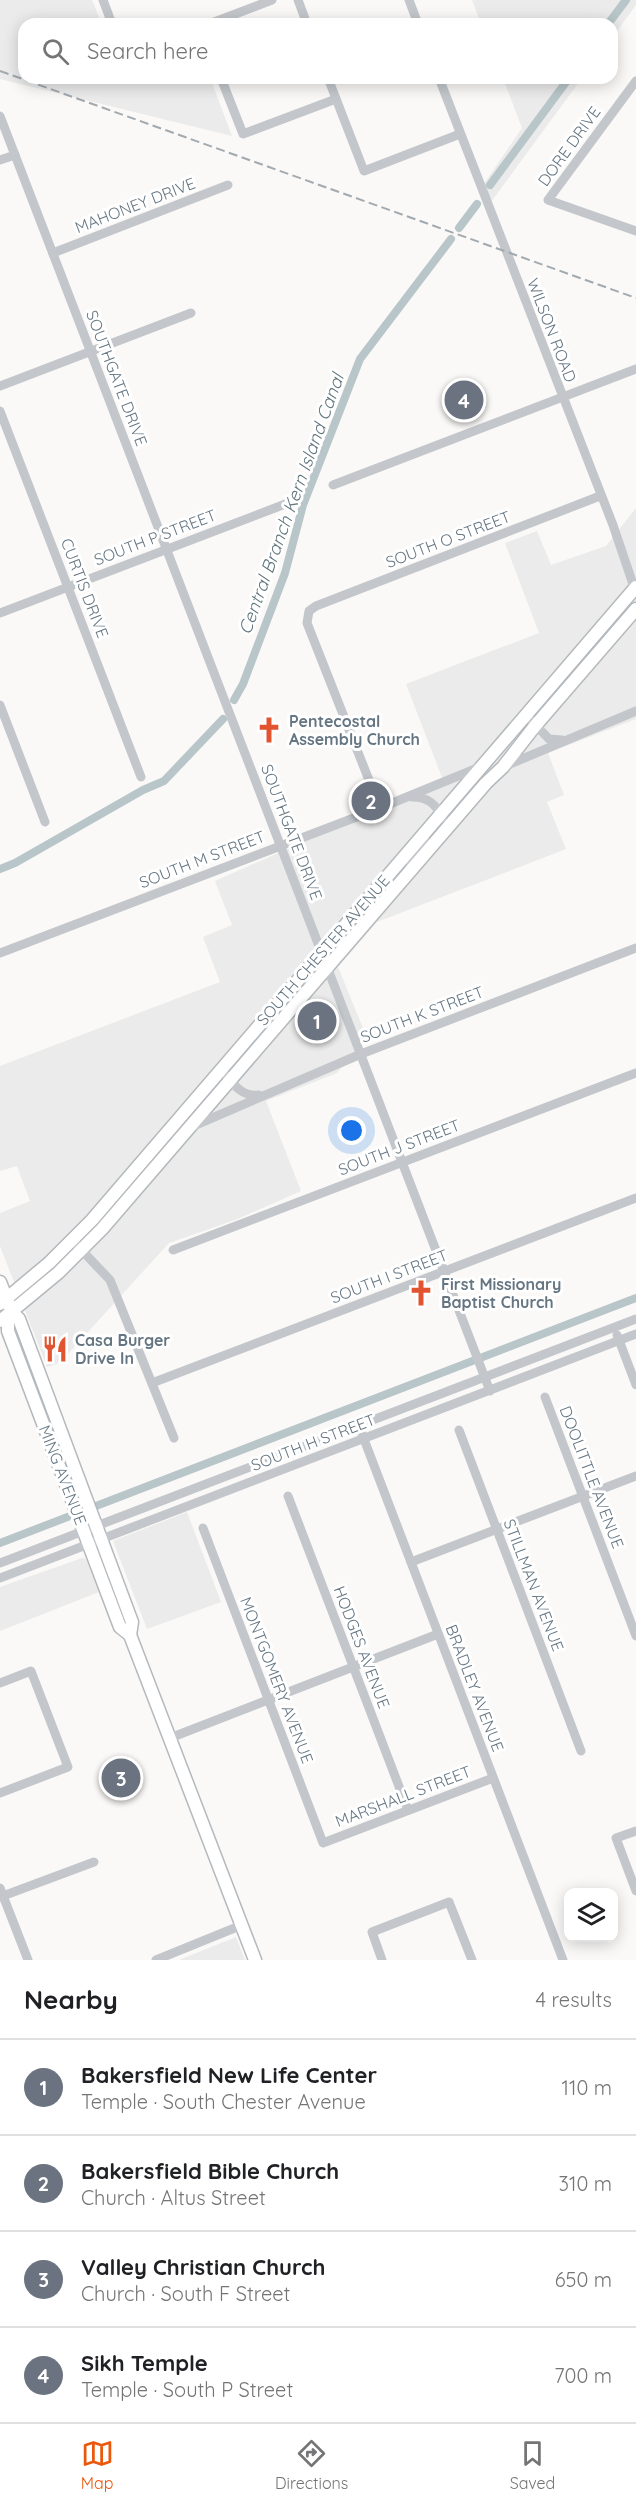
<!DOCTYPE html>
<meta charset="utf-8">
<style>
body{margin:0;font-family:Quicksand,sans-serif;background:#f2f2f2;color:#202124}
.controls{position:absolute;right:18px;bottom:18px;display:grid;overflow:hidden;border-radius:12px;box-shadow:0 3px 15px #0003}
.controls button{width:54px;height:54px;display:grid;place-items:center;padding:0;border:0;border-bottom:2px solid #e0e0e0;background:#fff;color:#202124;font:30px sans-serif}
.you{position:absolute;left:352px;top:1131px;width:21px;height:21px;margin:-15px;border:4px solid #fff;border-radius:50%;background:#1a73e8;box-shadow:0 0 0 9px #1a73e833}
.badge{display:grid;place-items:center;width:39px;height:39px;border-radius:50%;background:#ea580c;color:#fff;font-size:20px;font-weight:700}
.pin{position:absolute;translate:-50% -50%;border:3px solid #fff;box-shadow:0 2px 6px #0006}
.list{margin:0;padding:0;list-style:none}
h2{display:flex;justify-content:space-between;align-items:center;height:78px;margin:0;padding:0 24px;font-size:26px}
h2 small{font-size:20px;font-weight:400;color:#757577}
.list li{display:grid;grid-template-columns:39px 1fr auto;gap:18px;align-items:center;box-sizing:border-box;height:96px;padding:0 24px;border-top:2px solid #e0e0e0}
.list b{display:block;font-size:22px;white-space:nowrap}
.list p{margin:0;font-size:20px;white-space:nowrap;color:#757577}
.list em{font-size:20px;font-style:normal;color:#757577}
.icon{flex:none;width:33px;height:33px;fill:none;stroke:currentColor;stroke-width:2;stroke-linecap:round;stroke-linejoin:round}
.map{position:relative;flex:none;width:636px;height:1960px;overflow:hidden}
.search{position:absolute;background:#fff;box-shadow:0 3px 15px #0003;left:18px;right:18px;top:18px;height:66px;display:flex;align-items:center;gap:15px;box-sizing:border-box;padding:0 21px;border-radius:18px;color:#757577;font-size:22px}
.sheet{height:462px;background:#fff}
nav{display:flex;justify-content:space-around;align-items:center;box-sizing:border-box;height:84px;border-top:2px solid #e0e0e0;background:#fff;font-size:16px;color:#757577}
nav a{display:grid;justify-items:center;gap:3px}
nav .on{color:#ea580c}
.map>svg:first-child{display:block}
.built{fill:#eaebea}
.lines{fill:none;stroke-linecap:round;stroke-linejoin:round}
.canal{stroke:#b8c6c9;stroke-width:8}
.major-casing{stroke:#b4b9bd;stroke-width:15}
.minor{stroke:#c3c7cb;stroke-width:9}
.major{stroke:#fff;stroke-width:12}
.rail{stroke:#a2a9af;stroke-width:2;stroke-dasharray:9 4.5;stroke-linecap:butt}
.labels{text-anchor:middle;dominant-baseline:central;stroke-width:6;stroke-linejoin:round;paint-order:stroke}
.street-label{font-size:16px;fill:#657682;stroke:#fff}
.poi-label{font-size:16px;font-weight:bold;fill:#657682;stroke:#fff;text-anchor:start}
.water-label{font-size:18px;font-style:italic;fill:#60757c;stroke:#fff}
</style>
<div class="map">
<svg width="636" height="1960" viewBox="0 0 636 1960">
<rect width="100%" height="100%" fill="#faf9f7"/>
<g class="built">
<path d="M0 0H92L102 24H24V78H210L232 136 0 79Z"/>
<path d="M472 0H636V5L612 38V24H481Z"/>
<path d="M503 78H582L488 206 481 188 522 128Z"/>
<path d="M636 508V719L548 753 564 795 547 802 566 849 377 922 338 967 367 1038 337 1073 266 1101 301 1191 235 1220 169 1243 67 1355 57 1364 47 1367 0 1246V1213L30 1201 17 1166 0 1171V1066L220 982 203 937 232 925 215 881 443 780 406 684 539 633 505 543 537 531 551 565 606 546Z"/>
<path d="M187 1512 221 1602 147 1629 113 1541Z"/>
<path d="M82 1558 86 1559 99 1592 0 1631V1587Z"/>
<path d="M236 1937 245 1960H179Z"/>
</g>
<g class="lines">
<g class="canal">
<path d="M608 24 626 0"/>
<path d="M490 185 569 78"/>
<path d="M459 228 477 204"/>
<path d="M234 700 243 684 285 573 303 505 360 359 451 239"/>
<path d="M0 869 15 863 143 790 164 781 223 719"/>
<path d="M0 1543 636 1298"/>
</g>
<g class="major-casing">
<g id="major">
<path d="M0 1282 12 1312 19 1319C56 1420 95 1521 132 1622L130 1635"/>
<path d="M0 1304 49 1263 92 1220 636 587"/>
<path d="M12 1312 8 1321V1331L120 1627 130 1635 255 1960"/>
<path d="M0 1321 58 1273 102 1229 486 783 503 767 535 726 636 609"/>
</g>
</g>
<g class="minor">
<path d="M103 0 112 24"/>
<path d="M298 0 307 24"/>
<path d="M409 0 418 24"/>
<path d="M209 24 272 0"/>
<path d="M221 78 243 134 336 99"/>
<path d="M328 78 364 171 460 134"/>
<path d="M439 78 613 525 636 593"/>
<path d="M636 81 548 200 636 231"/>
<path d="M0 116 490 1391"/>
<path d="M0 160 15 155"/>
<path d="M53 253 228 185"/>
<path d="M0 386 191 313"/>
<path d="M0 411 141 777"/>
<path d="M333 485 636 369"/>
<path d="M0 613 288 503"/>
<path d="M0 705 45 822"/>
<path d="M526 715 549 739 562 740"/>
<path d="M503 767 636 711"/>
<path d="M412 797C428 797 436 804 442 818"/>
<path d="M380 808 307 623 309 611 316 606 600 496"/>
<path d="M409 871 412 859 425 841"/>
<path d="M0 953 380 808 480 767"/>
<path d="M227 1076C235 1087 244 1097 259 1095"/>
<path d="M191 1127 361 1054 636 948"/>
<path d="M72 1240 110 1280 174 1438"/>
<path d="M173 1250 636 1073"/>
<path d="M617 1335 636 1385"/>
<path d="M152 1383 636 1198"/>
<path d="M545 1397 636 1636"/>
<path d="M459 1430 581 1751"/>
<path d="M362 1434 563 1960"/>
<path d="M288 1496 408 1810"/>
<path d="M203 1528 323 1843 493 1778"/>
<path d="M411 1562 636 1476"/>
<path d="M0 1563 636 1319"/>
<path d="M0 1578 636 1334"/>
<path d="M0 1683 31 1671 68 1767 0 1793"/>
<path d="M170 1738 438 1634"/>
<path d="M636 1831 616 1838 636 1891"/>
<path d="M0 1888 28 1960"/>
<path d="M0 1897 94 1862"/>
<path d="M156 1960 242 1925"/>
<path d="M382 1960 372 1932 449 1902 472 1960"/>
</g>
<use href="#major" class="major"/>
<path class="rail" d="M0 71 636 298"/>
</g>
<defs>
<g id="church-bare" transform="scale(2.07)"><path d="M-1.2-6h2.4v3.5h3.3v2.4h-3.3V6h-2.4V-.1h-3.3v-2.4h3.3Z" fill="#e2542f" stroke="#fff" stroke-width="2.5" paint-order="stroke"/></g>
<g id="restaurant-bare" transform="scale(2.07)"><path d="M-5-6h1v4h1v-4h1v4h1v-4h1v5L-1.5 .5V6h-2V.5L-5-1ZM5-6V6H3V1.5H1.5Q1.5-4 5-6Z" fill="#e2542f" stroke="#fff" stroke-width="2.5" paint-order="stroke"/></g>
</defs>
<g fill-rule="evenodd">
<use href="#church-bare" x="269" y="730"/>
<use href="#church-bare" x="421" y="1293"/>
<use href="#restaurant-bare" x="55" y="1349"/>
</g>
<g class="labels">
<g class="street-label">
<text transform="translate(569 146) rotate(-54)">DORE DRIVE</text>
<text transform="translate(135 205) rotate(-21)">MAHONEY DRIVE</text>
<text transform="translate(552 330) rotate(69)">WILSON ROAD</text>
<text transform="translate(117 378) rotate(69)">SOUTHGATE DRIVE</text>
<text transform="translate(155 537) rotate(-21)">SOUTH P STREET</text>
<text transform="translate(448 539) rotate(-21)">SOUTH O STREET</text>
<text transform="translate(85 588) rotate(69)">CURTIS DRIVE</text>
<text transform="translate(292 832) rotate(69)">SOUTHGATE DRIVE</text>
<text transform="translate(202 859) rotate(-21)">SOUTH M STREET</text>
<text transform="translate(323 950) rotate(-49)">SOUTH CHESTER AVENUE</text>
<text transform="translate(422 1014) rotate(-21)">SOUTH K STREET</text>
<text transform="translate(399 1147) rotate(-21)">SOUTH J STREET</text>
<text transform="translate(389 1276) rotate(-21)">SOUTH I STREET</text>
<text transform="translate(313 1442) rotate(-21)">SOUTH H STREET</text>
<text transform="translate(63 1475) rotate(69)">MING AVENUE</text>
<text transform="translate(592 1477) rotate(69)">DOOLITTLE AVENUE</text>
<text transform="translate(534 1585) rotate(69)">STILLMAN AVENUE</text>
<text transform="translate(362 1647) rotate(69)">HODGES AVENUE</text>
<text transform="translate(277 1680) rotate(69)">MONTGOMERY AVENUE</text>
<text transform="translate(475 1688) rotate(69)">BRADLEY AVENUE</text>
<text transform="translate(403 1796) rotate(-21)">MARSHALL STREET</text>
</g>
<g class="poi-label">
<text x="289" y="721">Pentecostal<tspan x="289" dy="18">Assembly Church</tspan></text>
<text x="441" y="1284">First Missionary<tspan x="441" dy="18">Baptist Church</tspan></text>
<text x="75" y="1340">Casa Burger<tspan x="75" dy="18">Drive In</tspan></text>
</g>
<g class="water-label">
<text transform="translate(291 504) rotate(-70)">Central Branch Kern Island Canal</text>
</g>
</g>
</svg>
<div class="controls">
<button><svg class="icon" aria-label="layers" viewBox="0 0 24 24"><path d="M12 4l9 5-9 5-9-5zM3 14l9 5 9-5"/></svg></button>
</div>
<div class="you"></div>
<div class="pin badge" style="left:317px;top:1021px;background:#6b7280">1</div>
<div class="pin badge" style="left:371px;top:801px;background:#6b7280">2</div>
<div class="pin badge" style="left:121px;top:1778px;background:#6b7280">3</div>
<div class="pin badge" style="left:464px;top:400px;background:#6b7280">4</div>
<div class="search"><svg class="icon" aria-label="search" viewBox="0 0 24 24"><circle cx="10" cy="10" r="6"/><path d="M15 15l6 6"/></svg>Search here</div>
</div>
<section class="sheet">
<h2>Nearby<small>4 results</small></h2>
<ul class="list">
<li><span class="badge" style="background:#6b7280">1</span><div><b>Bakersfield New Life Center</b><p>Temple · South Chester Avenue</p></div><em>110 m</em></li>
<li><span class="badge" style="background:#6b7280">2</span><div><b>Bakersfield Bible Church</b><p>Church · Altus Street</p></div><em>310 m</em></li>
<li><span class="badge" style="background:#6b7280">3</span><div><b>Valley Christian Church</b><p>Church · South F Street</p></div><em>650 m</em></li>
<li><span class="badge" style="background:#6b7280">4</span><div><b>Sikh Temple</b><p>Temple · South P Street</p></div><em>700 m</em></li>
</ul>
</section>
<nav>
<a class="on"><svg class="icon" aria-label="map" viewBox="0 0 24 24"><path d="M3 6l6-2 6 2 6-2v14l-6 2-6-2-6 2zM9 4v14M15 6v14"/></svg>Map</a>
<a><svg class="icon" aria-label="directions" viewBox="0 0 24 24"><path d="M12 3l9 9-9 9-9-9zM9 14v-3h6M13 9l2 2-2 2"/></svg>Directions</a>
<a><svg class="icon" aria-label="saved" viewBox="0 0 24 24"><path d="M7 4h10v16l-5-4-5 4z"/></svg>Saved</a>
</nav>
